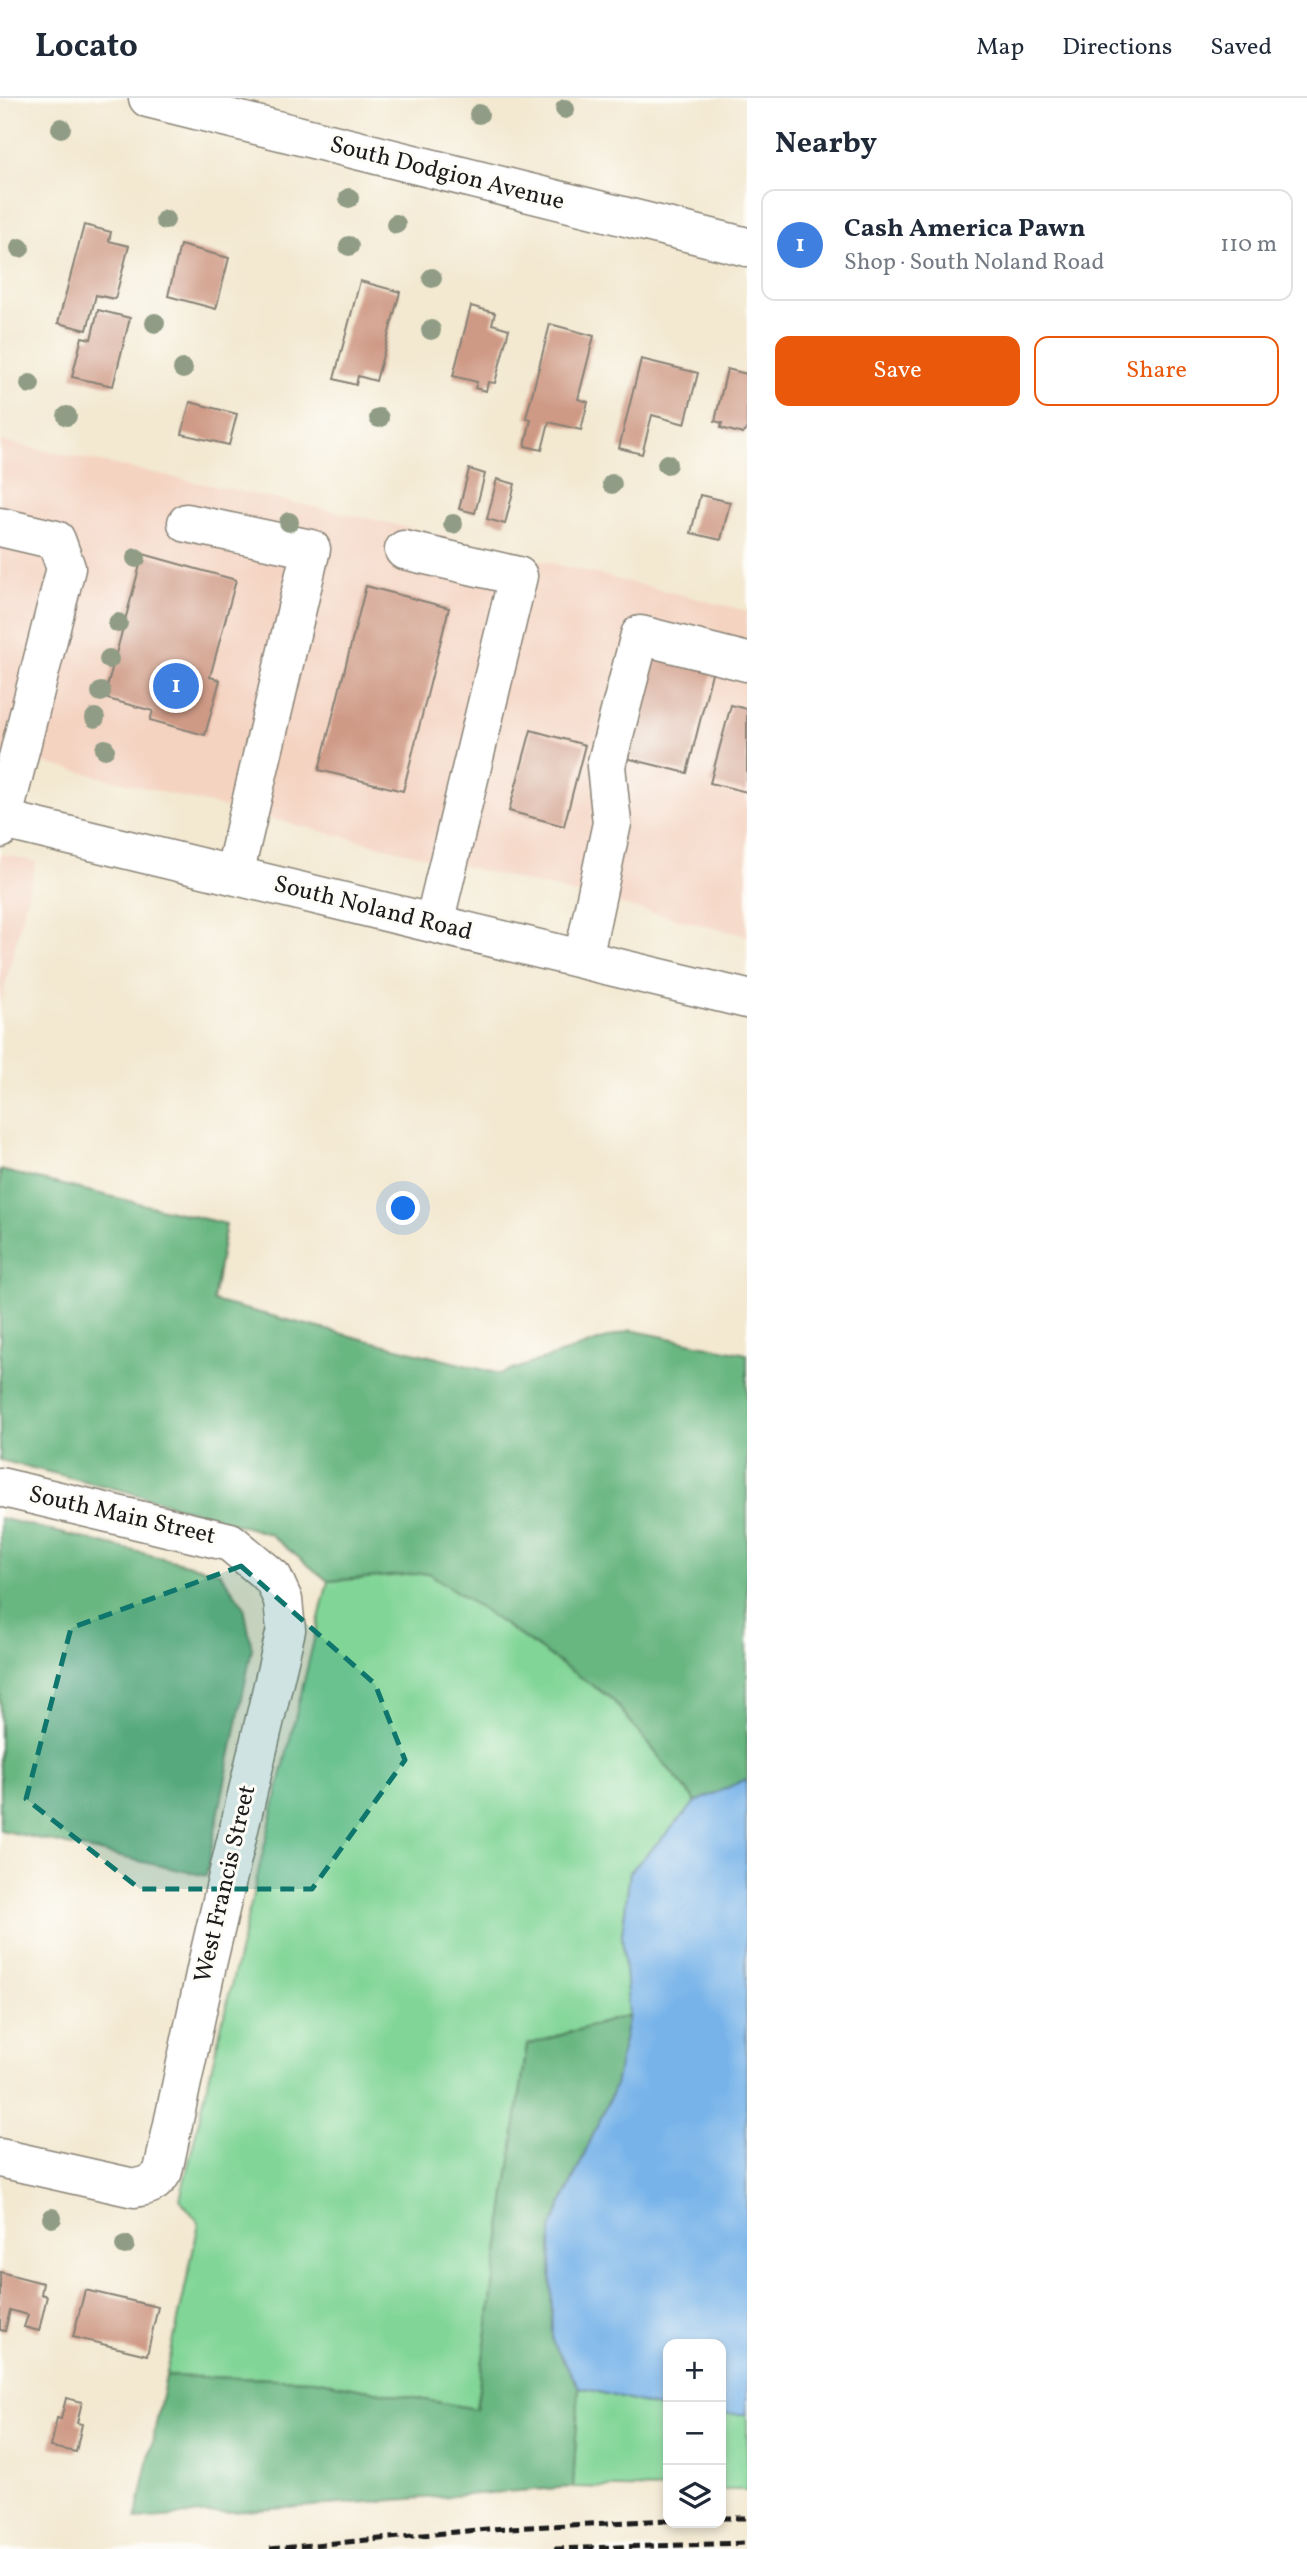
<!DOCTYPE html>
<meta charset="utf-8">
<style>
body{margin:0;font-family:Vollkorn,serif;background:#f2f2f3;color:#1f2937}
.controls{position:absolute;right:21px;bottom:21px;display:grid;overflow:hidden;border-radius:14px;box-shadow:0 4px 10px #0003}
.controls button{width:63px;height:63px;display:grid;place-items:center;padding:0;border:0;border-bottom:2px solid #e0e1e3;background:#fff;color:#1f2937;font:35px sans-serif}
.you{position:absolute;left:404px;top:1111px;width:24px;height:24px;margin:-18px;border:5px solid #fff;border-radius:50%;background:#1a73e8;box-shadow:0 0 0 10px #1a73e833}
.badge{display:grid;place-items:center;width:46px;height:46px;border-radius:50%;background:#ea580c;color:#fff;font-size:23px;font-weight:700}
.pin{position:absolute;translate:-50% -50%;border:4px solid #fff;box-shadow:0 2px 7px #0006}
.list{margin:0;padding:0;list-style:none}
h2{display:flex;justify-content:space-between;align-items:center;height:91px;margin:0;padding:0 28px;font-size:30px}
h2 small{font-size:23px;font-weight:400;color:#747a83}
.list li{display:grid;grid-template-columns:46px 1fr auto;gap:21px;align-items:center;box-sizing:border-box;height:112px;margin:0 14px 14px;padding:0 14px;border:2px solid #e0e1e3;border-radius:14px}
.list b{display:block;font-size:26px;white-space:nowrap}
.list p{margin:0;font-size:23px;white-space:nowrap;color:#747a83}
.list em{font-size:23px;font-style:normal;color:#747a83}
.actions{display:flex;gap:14px;padding:21px 28px}
.actions a{flex:1;padding:16px 0;border:2px solid #ea580c;border-radius:14px;text-align:center;font-size:24px;color:#ea580c}
.actions .main{background:#ea580c;color:#fff}
.icon{flex:none;width:38px;height:38px;fill:none;stroke:currentColor;stroke-width:2;stroke-linecap:round;stroke-linejoin:round}
.map{position:relative;flex:none;width:747px;height:2451px;overflow:hidden}
header{display:flex;align-items:center;gap:42px;box-sizing:border-box;height:98px;padding:0 35px;background:#fff;border-bottom:2px solid #e0e1e3}
header strong{font-size:33px}
nav{display:flex;gap:38px;margin-inline-start:auto;font-size:24px}
main{display:flex}
aside{flex:1;background:#fff}
.map>svg:first-child{display:block}
.built{fill:#f4d3c1}
.green{fill:#81d597;stroke:#4e785a;stroke-width:2}
.forest{fill:#68b680;stroke:#42694e;stroke-width:2}
.water{fill:#77b3e9;stroke:#4a6882;stroke-width:2}
.building{fill:#cf9a85}
.lines{fill:none;stroke-linecap:round;stroke-linejoin:round}
.minor-casing{stroke:#888276;stroke-width:41}
.major-casing{stroke:#888276;stroke-width:41}
.minor{stroke:#fff;stroke-width:38}
.major{stroke:#fff;stroke-width:38}
.rail{stroke:#1c1c1c;stroke-width:5;stroke-dasharray:10 5;stroke-linecap:butt}
.tree{fill:#909c85}
.marked{fill:#0f766e;fill-opacity:0.2;stroke:#0f766e;stroke-width:5;stroke-dasharray:14 9;stroke-linejoin:round}
.labels{text-anchor:middle;dominant-baseline:central;stroke-width:6;stroke-linejoin:round;paint-order:stroke}
.street-label{font-size:24px;fill:#1c1c1c;stroke:#fdfcf7}
</style>
<header>
<strong>Locato</strong>
<nav><a>Map</a><a>Directions</a><a>Saved</a></nav>
</header>
<main>
<div class="map">
<svg width="747" height="2451" viewBox="0 0 747 2451">
<rect width="100%" height="100%" fill="#fdfcf7"/>
<filter id="ink" filterUnits="userSpaceOnUse"><feTurbulence type="fractalNoise" baseFrequency=".0143" numOctaves="2"/><feDisplacementMap in="SourceGraphic" scale="14" xChannelSelector="R" yChannelSelector="G"/><feConvolveMatrix kernelMatrix="1 2 1 2 8 2 1 2 1" color-interpolation-filters="sRGB"/></filter>
<filter id="wash" filterUnits="userSpaceOnUse"><feTurbulence type="fractalNoise" baseFrequency=".00686" numOctaves="4" result="noise"/><feDisplacementMap in="SourceGraphic" scale="28" xChannelSelector="R" yChannelSelector="G"/><feGaussianBlur stdDeviation="1.57" result="paint"/><feColorMatrix in="noise" values="0 0 0 0 0 0 0 0 0 0 0 0 0 0 0 0 0 1.4 0 .05"/><feComposite in="paint" operator="in"/></filter>
<g filter="url(#wash)">
<rect width="100%" height="100%" fill="#f3e8d0"/>
<g class="built">
<path d="M0 343 376 422 747 513V838L0 654Z"/>
<path d="M0 756 36 764 0 908Z"/>
</g>
<g class="green">
<path d="M429 1475 612 1601 696 1704 630 1774 622 1837 629 1917 527 1947 476 2311 314 2282 166 2278 199 2125 180 2101 328 1483Z"/>
<path d="M579 2289 668 2312V2391L573 2389Z"/>
<rect x="721" y="2316" width="26" height="76"/>
</g>
<g class="forest">
<path d="M0 1072 226 1126 213 1203 500 1276 631 1232 747 1256V1682L696 1704 612 1601 429 1475 328 1483 269 1436 125 1393 0 1362Z"/>
<path d="M0 1420 219 1474 244 1508 252 1551 206 1778 0 1732Z"/>
<path d="M629 1917 615 1988 551 2131 552 2243 579 2289 573 2389 136 2421 166 2278 314 2282 476 2311 527 1947Z"/>
</g>
<path class="water" d="M746 1681 747 2316H721V2246H668V2312L579 2289 552 2243 551 2131 615 1988 629 1917 622 1837 630 1774 696 1704Z"/>
<g id="blocks">
<g class="building">
<path d="M84 127 111 134 109 143 129 148 115 201 96 197 87 232 58 225Z"/>
<path d="M180 147 229 160 216 211 168 198Z"/>
<path d="M360 183 400 194 376 283 358 278 356 287 334 281Z"/>
<path d="M471 208 495 215 492 226 509 231 495 285 488 284 486 293 475 290 477 284 453 278Z"/>
<path d="M98 212 130 220 113 288 72 279 82 239 91 241Z"/>
<path d="M550 226 594 238 578 301 588 304 581 332 549 324 542 352 525 348 531 321 526 320Z"/>
<path d="M641 261 698 275 685 326 652 317 642 356 619 350Z"/>
<path d="M727 271 747 276V330L743 336 721 330 722 325 715 323Z"/>
<path d="M190 304 237 316 229 347 182 336Z"/>
<path d="M469 371 485 376 475 415 459 411Z"/>
<path d="M497 381 515 386 505 426 487 421Z"/>
<path d="M700 397 730 404 721 442 691 435Z"/>
<path d="M143 456 236 482 210 579 220 582 205 637 150 622 153 613 104 600Z"/>
<path d="M366 488 449 510 403 693 319 672Z"/>
<path d="M648 554 713 571 687 675 622 659Z"/>
<path d="M731 607 747 611V694L710 685Z"/>
<path d="M531 632 585 647 564 728 509 713Z"/>
<path d="M0 2174 43 2185 41 2196 47 2198 39 2233 24 2229 28 2217 10 2212 5 2233 0 2232Z"/>
<path d="M85 2192 158 2209 147 2257 73 2239Z"/>
<path d="M66 2300 82 2304 77 2325 82 2326 76 2354 51 2349 57 2320 61 2321Z"/>
</g>
</g>
</g>
<g filter="url(#ink)">
<use href="#blocks" fill-opacity="0" stroke="#888276" stroke-width="2"/>
<g class="lines">
<g class="minor-casing">
<g id="minor">
<path d="M148 0 747 149"/>
<path d="M187 425 311 451 234 777"/>
<path d="M0 429 56 442 66 470 0 731"/>
<path d="M404 452 518 478 434 825"/>
<path d="M583 861 612 725 606 668 640 537 747 564"/>
<path d="M0 1389 230 1444 273 1480 283 1502 286 1532 208 1862 163 2073C156 2086 148 2088 134 2090L0 2060"/>
</g>
</g>
<g class="major-casing">
<path id="major" d="M0 721 747 901"/>
</g>
<use href="#minor" class="minor"/>
<use href="#major" class="major"/>
<g class="rail">
<path d="M721 2420H747"/>
<path d="M270 2451 488 2431 668 2422"/>
<path d="M554 2451 747 2445"/>
</g>
</g>
<g class="tree">
<circle cx="565" cy="11" r="10"/>
<circle cx="479" cy="16" r="10"/>
<circle cx="61" cy="30" r="10"/>
<circle cx="349" cy="100" r="10"/>
<circle cx="165" cy="122" r="10"/>
<circle cx="396" cy="126" r="10"/>
<circle cx="349" cy="148" r="10"/>
<circle cx="20" cy="150" r="10"/>
<circle cx="432" cy="180" r="10"/>
<circle cx="155" cy="225" r="10"/>
<circle cx="431" cy="232" r="10"/>
<circle cx="183" cy="271" r="10"/>
<circle cx="30" cy="286" r="10"/>
<circle cx="67" cy="318" r="10"/>
<circle cx="379" cy="320" r="10"/>
<circle cx="667" cy="366" r="10"/>
<circle cx="612" cy="386" r="10"/>
<circle cx="289" cy="424" r="10"/>
<circle cx="453" cy="426" r="10"/>
<circle cx="136" cy="460" r="10"/>
<circle cx="118" cy="525" r="10"/>
<circle cx="109" cy="561" r="10"/>
<circle cx="101" cy="594" r="10"/>
<circle cx="95" cy="620" r="10"/>
<circle cx="105" cy="651" r="10"/>
<circle cx="52" cy="2120" r="10"/>
<circle cx="125" cy="2147" r="10"/>
</g>
</g>
<path class="marked" d="M241 1468 375 1586 405 1662 312 1791H140L26 1701 71 1530Z"/>
<g class="labels">
<g class="street-label">
<text transform="translate(447 76) rotate(14)">South Dodgion Avenue</text>
<text transform="translate(373 811) rotate(14)">South Noland Road</text>
<text transform="translate(122 1418) rotate(13)">South Main Street</text>
<text transform="translate(226 1786) rotate(-77)">West Francis Street</text>
</g>
</g>
</svg>
<div class="controls">
<button>+</button>
<button>−</button>
<button><svg class="icon" aria-label="layers" viewBox="0 0 24 24"><path d="M12 4l9 5-9 5-9-5zM3 14l9 5 9-5"/></svg></button>
</div>
<div class="you"></div>
<div class="pin badge" style="left:176px;top:588px;background:#3f7fe0">1</div>
</div>
<aside>
<h2>Nearby<small></small></h2>
<ul class="list">
<li><span class="badge" style="background:#3f7fe0">1</span><div><b>Cash America Pawn</b><p>Shop · South Noland Road</p></div><em>110 m</em></li>
</ul>
<div class="actions"><a class="main">Save</a><a>Share</a></div>
</aside>
</main>
